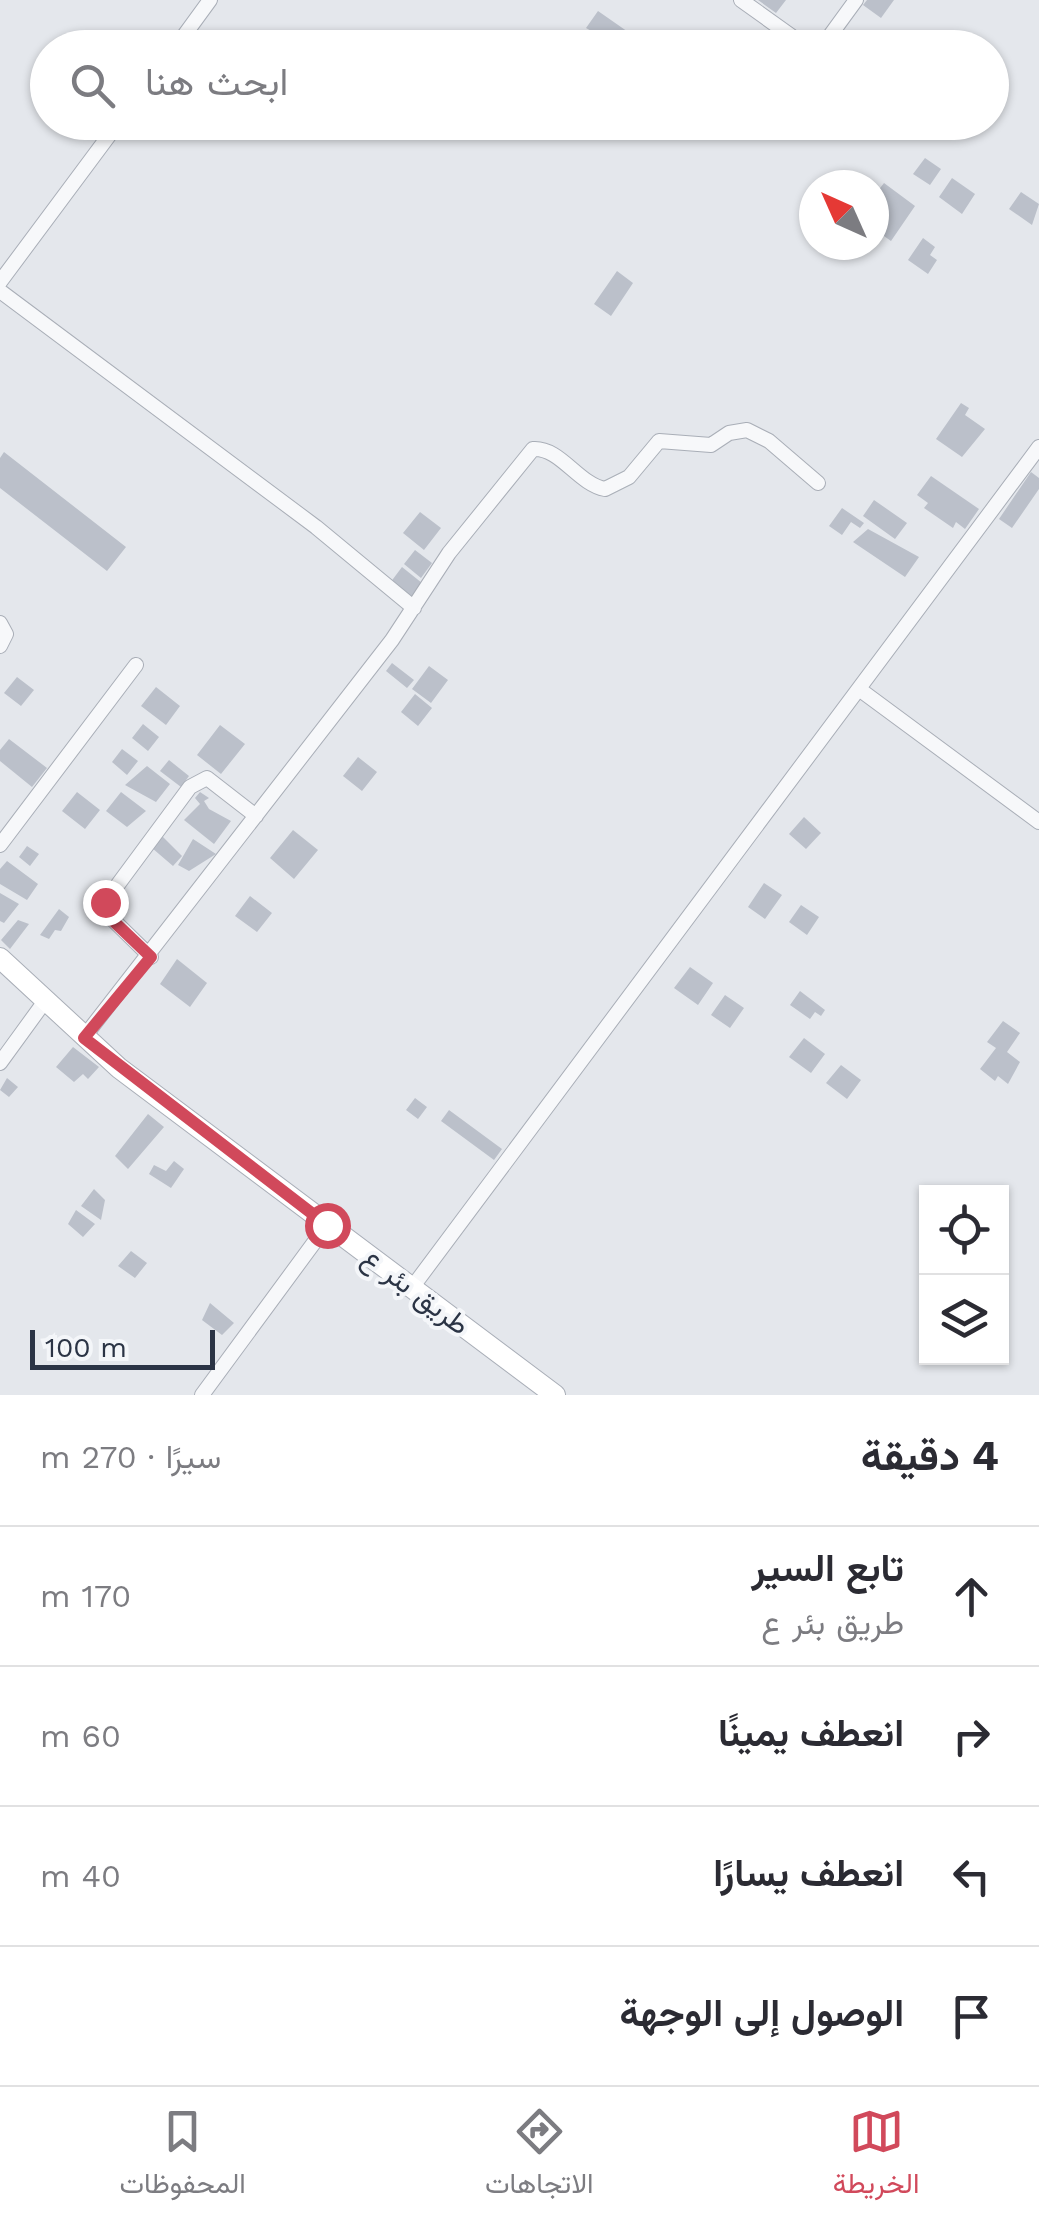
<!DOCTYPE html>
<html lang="ar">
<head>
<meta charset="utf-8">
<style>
	body { margin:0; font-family:"Work Sans",Vazirmatn,sans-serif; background:#f2f2f3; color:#2b2b33; direction:rtl }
	.controls { position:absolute; right:30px; bottom:30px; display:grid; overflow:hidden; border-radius:0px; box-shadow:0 2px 8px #0004 }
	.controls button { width:90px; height:90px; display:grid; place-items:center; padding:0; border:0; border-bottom:2px solid #e1e1e2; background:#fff; color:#2b2b33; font:50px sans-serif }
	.compass { position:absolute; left:799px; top:170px; width:90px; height:90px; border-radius:50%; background:#fff; box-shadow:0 2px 8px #0004; rotate:315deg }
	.scale { position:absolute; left:30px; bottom:25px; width:185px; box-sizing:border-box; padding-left:10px; border:5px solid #2b3445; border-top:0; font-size:28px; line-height:35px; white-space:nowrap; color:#2b3445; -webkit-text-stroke:8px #f4f6f9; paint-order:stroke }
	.stop { position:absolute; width:30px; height:30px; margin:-22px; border:8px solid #d1495b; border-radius:50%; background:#fff }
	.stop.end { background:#d1495b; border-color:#fff; box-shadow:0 2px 10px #0008 }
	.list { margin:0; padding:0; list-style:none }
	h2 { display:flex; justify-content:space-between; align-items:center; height:130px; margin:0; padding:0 40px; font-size:42px }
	h2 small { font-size:32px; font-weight:400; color:#7c7c81 }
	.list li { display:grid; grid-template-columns:65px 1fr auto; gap:30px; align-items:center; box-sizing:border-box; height:140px; padding:0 40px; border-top:2px solid #e1e1e2 }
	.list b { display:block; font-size:38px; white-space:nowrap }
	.list p { margin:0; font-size:32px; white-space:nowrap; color:#7c7c81 }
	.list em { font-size:32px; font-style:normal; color:#7c7c81 }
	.icon { flex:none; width:55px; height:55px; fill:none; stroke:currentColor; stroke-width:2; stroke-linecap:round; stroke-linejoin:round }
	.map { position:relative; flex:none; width:1039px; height:1395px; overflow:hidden; direction:ltr }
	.search { position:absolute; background:#fff; box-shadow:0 2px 8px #0004; left:30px; right:30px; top:30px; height:110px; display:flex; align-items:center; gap:25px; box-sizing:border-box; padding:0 35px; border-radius:55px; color:#7c7c81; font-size:38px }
	.sheet { height:690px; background:#fff }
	nav { display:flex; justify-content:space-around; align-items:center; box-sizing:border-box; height:140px; border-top:2px solid #e1e1e2; background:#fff; font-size:28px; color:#7c7c81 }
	nav a { display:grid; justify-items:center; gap:5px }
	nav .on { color:#d1495b }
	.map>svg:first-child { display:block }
	.building { fill:#bbc0ca }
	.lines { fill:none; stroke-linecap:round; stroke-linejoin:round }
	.street-casing { stroke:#a9aeb7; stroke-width:16 }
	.secondary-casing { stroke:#a9aeb7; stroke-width:22 }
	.street { stroke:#f7f8fa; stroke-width:14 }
	.secondary { stroke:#fff; stroke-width:20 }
	.route { stroke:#d1495b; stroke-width:12 }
	.labels { text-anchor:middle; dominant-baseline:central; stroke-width:8; stroke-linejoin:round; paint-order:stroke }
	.street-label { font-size:28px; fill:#2b3445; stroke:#f4f6f9 }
</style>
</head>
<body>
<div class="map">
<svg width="1039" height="1395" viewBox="0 0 1039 1395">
	<rect width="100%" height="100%" fill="#e4e7ec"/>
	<!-- building -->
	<path class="building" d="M758,0H786L776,13Z
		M867,0H894L881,18L863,5Z
		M598,11L631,34L621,48L586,28Z
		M925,158L941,169L930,185L913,174Z
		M952,178L975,194L962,214L939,197Z
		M884,183L915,206L891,241L874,229V210L883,197L877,192Z
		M1021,192L1039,204L1032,225L1009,209Z
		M923,238L935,247L930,255L937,260L928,274L908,260Z
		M617,271L633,283L611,316L594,304Z
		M961,403L969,408L965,415L985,429L962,457L936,439Z
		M4,452L126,547L107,571L0,488V458Z
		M1031,472L1039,478V489L1012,528L999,519Z
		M931,476L979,509L965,529L956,522L953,528L924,508L928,503L917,495Z
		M874,500L907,523L895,539L863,516Z
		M842,508L864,523L860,528L851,522L842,535L829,526Z
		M420,512L441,528L424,550L403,533Z
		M868,529L919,557L905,577L853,542Z
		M415,550L432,563L421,578L404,564Z
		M402,567L422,583L410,599L390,583Z
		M392,663L414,680L407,688L386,671Z
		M429,666L448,680L431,703L412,689Z
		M17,677L34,690L21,706L4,693Z
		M156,687L180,706L166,725L141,706Z
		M415,694L432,708L418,726L401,712Z
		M143,724L159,737L148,751L132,738Z
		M220,725L245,744L221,774L197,755Z
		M9,739L47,768L32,787L0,761V750Z
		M122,749L138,761L127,775L112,762Z
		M358,757L377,772L362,791L343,776Z
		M169,760L189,776L181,787L160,771Z
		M147,766L170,784L156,802L125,785Z
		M77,792L100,810L85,829L62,811Z
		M121,792L146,811L127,827L106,811Z
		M200,792L209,798L204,801L209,809L231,821L214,844L184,820L200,804L195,798Z
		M804,817L821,833L806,849L789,834Z
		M293,830L318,850L294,879L270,858Z
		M162,836L182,856L173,866L152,848Z
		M193,839L216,854L189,871L178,865Z
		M27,846L39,854L30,866L19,857Z
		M7,861L38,884L27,900L0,884V869Z
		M764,883L782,895L765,919L748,907Z
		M0,893L19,904L4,923L0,921Z
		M250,896L272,913L257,932L235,916Z
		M801,905L819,917L807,935L789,922Z
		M59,909L69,917L61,931L55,930L49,939L40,935Z
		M18,920L29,924L10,949L1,940Z
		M177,959L207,983L190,1007L160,984Z
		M690,967L713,983L698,1005L674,988Z
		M800,991L825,1010L821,1016L815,1012L810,1019L790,1005Z
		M725,995L744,1008L730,1028L711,1015Z
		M1003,1021L1020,1033L1007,1052L1020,1062L1008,1084L998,1076L995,1081L980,1069L996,1048L987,1042Z
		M804,1038L825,1054L811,1073L789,1057Z
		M73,1047L99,1067L88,1079L83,1074L74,1082L56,1067Z
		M841,1065L861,1080L847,1099L826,1083Z
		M7,1078L18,1087L9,1097L0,1090Z
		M415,1098L427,1107L418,1119L406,1110Z
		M449,1110L502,1149L494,1160L441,1121Z
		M148,1114L164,1127L128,1169L115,1156Z
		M174,1161L184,1169L171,1188L149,1174L154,1165L166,1171Z
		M94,1189L105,1200L101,1220L81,1206Z
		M76,1210L95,1224L83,1237L68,1224Z
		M131,1251L147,1263L135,1278L118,1266Z
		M210,1303L234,1323L222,1335L202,1320Z"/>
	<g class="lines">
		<defs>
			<path id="street" d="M741,0L808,48
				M175,48L210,0
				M821,48L856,0
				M0,282L119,122
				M0,291L316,527L414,608
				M0,623L6,634L0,646
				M859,689L1039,822
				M0,845L136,665
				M151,957L107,914L105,902L190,787L207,778L256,816
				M84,1037L392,640L449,553L533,449C560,447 578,484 605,489L629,477L659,441L711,445L729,433L747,430L769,441L818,483
				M0,1063L45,1001
				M411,1289L1039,447
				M202,1395L327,1225"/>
			<path id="secondary" d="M0,958L119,1068L555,1395"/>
		</defs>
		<!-- street casing -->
		<use href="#street" class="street-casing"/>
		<!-- secondary casing -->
		<use href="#secondary" class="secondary-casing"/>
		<!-- street -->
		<use href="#street" class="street"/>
		<!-- secondary -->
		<use href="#secondary" class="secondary"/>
	</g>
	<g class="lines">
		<!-- route -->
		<path class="route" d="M105,902L106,914L151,957L84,1038L327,1225"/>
	</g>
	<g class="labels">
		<!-- street labels -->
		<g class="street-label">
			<text transform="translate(416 1291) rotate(37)">طريق بئر ع</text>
		</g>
	</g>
</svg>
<div class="controls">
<button><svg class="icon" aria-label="locate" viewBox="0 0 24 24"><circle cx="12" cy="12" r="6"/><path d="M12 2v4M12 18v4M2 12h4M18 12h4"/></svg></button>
<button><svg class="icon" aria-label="layers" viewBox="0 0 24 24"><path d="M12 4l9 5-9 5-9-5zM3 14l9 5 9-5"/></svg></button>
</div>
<svg class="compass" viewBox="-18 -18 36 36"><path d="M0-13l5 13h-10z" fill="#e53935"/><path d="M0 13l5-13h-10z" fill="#7c7c81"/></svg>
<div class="scale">100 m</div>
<div class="stop" style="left:327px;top:1225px"></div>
<div class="stop end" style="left:105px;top:902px"></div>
<div class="search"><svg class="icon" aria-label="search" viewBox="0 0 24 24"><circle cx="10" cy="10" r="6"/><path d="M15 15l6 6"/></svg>ابحث هنا</div>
</div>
<section class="sheet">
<h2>4 دقيقة<small>سيرًا · 270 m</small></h2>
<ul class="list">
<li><svg class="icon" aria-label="ahead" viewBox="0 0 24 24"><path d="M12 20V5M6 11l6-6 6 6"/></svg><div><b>تابع السير</b><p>طريق بئر ع</p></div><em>170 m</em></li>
<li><svg class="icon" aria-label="right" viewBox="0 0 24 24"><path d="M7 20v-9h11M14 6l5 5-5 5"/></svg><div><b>انعطف يمينًا</b></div><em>60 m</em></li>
<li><svg class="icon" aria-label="left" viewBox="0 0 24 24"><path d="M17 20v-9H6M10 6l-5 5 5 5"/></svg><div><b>انعطف يسارًا</b></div><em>40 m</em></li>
<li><svg class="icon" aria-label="arrive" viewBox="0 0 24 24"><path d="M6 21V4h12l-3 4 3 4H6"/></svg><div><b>الوصول إلى الوجهة</b></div></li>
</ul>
</section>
<nav>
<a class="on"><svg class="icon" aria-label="map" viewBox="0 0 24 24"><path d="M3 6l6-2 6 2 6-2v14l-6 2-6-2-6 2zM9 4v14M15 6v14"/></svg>الخريطة</a>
<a><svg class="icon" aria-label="directions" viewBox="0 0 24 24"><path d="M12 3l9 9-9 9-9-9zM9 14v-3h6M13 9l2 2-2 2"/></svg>الاتجاهات</a>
<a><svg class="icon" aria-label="saved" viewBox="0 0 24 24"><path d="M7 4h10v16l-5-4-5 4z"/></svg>المحفوظات</a>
</nav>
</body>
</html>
